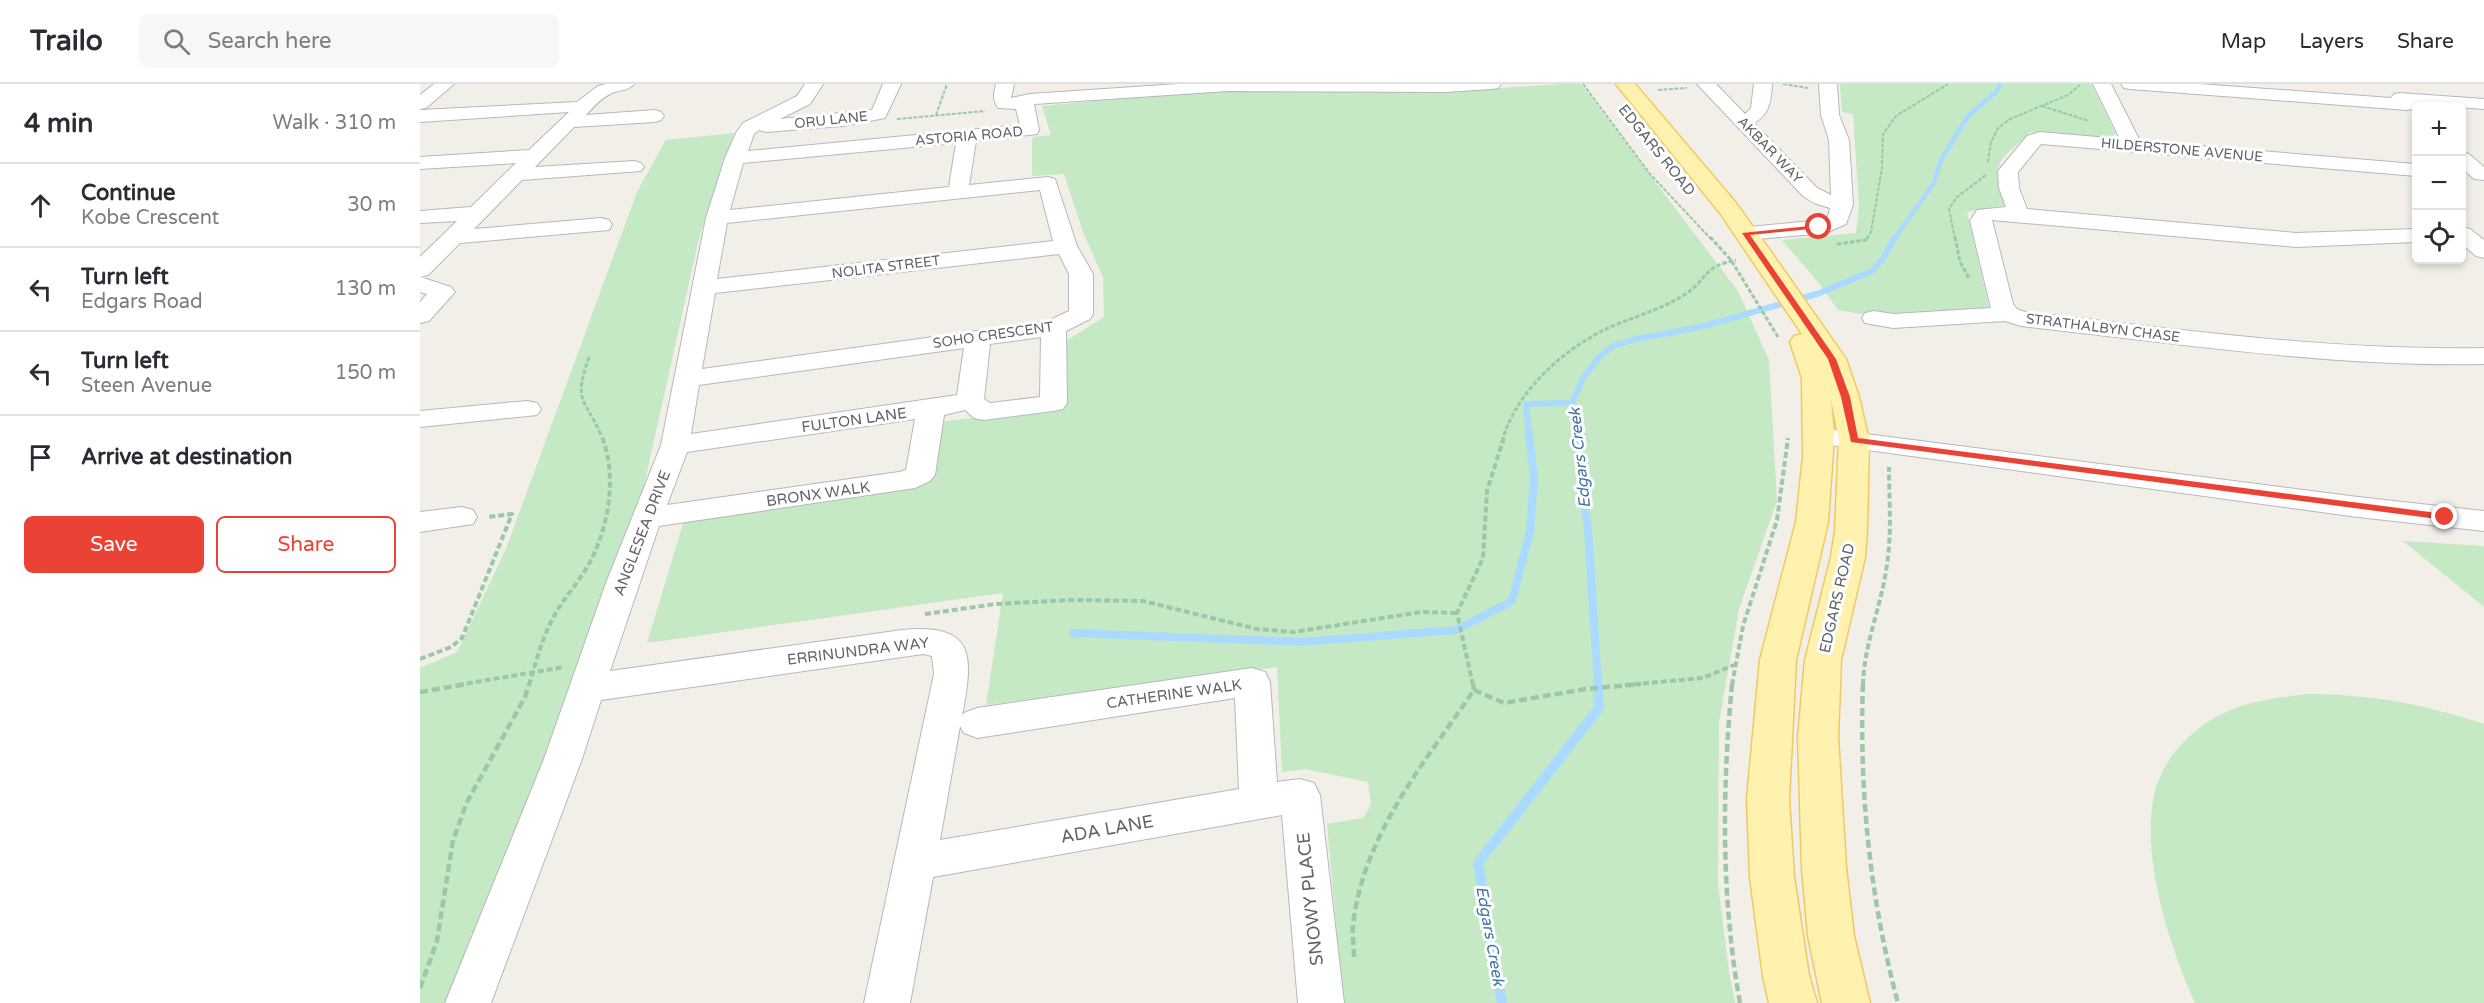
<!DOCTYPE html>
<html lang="en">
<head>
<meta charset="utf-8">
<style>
	body { margin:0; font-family:"Varela Round",sans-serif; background:#f7f7f7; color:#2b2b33 }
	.controls { position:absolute; right:18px; top:18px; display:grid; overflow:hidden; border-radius:9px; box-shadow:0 3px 9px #0003 }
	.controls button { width:54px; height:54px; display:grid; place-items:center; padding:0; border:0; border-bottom:2px solid #e1e1e2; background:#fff; color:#2b2b33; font:30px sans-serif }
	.stop { position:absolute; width:18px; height:18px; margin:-14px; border:4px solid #ea4335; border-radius:50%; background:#fff }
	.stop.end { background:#ea4335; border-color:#fff; box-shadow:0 2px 6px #0008 }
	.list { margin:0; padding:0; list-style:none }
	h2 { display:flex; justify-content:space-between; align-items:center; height:78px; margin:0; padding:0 24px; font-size:26px }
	h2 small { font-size:20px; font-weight:400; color:#7c7c81 }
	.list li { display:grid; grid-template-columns:39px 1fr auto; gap:18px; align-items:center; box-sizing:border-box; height:84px; padding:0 24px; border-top:2px solid #e1e1e2 }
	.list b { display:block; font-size:22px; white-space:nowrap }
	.list p { margin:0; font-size:20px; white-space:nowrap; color:#7c7c81 }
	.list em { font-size:20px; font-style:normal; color:#7c7c81 }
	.actions { display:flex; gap:12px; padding:18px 24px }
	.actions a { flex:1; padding:14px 0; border:2px solid #ea4335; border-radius:9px; text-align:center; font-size:21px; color:#ea4335 }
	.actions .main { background:#ea4335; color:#fff }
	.icon { flex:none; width:33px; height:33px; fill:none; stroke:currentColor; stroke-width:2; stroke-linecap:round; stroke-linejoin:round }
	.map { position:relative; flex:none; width:2064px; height:919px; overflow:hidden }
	header { display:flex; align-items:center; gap:36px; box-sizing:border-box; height:84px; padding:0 30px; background:#fff; border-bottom:2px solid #e1e1e2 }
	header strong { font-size:28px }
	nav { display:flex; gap:33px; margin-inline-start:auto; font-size:21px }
	.search { width:420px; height:54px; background:#f7f7f7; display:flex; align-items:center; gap:15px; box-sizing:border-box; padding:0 21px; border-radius:9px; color:#7c7c81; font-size:22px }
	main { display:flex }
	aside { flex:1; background:#fff }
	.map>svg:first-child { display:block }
	.green { fill:#c5e8c5 }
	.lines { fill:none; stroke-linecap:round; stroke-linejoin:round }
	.stream-far3 { stroke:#aadaff; stroke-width:4.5 }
	.stream-far2 { stroke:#aadaff; stroke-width:6 }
	.stream-far1 { stroke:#aadaff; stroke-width:8 }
	.stream { stroke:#aadaff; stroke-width:10 }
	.minor-casing { stroke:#b5b8bc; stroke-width:2 }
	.major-casing { stroke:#f2c960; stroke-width:3 }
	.path-far3 { stroke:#9cc7a9; stroke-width:2; stroke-dasharray:4 1.5; stroke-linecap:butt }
	.path-far2 { stroke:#9cc7a9; stroke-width:3; stroke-dasharray:4.5 2; stroke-linecap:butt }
	.path-far1 { stroke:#9cc7a9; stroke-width:4; stroke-dasharray:6 3; stroke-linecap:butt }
	.path { stroke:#9cc7a9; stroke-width:4.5; stroke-dasharray:8 4; stroke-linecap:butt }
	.minor { fill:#fff; fill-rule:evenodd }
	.major { fill:#fff2af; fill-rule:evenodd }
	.route { fill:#ea4335 }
	.labels { text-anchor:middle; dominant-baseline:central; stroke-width:6; stroke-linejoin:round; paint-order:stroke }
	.far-street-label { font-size:14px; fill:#5f6368; stroke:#fff }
	.street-label { font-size:15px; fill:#5f6368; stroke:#fff }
	.water-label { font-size:16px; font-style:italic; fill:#4174aa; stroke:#fff }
	.near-street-label { font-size:18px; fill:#5f6368; stroke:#fff }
</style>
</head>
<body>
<header>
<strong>Trailo</strong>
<div class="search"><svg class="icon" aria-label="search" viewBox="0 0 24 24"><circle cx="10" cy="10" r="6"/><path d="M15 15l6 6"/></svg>Search here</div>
<nav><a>Map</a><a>Layers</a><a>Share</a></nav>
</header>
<main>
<aside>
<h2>4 min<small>Walk · 310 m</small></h2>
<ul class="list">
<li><svg class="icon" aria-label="ahead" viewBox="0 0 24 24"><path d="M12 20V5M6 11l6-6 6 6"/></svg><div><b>Continue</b><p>Kobe Crescent</p></div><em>30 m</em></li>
<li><svg class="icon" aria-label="left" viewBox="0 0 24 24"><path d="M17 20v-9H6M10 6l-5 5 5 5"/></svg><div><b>Turn left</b><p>Edgars Road</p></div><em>130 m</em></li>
<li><svg class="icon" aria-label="left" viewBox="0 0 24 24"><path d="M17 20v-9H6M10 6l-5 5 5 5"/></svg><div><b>Turn left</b><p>Steen Avenue</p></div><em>150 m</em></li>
<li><svg class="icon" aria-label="arrive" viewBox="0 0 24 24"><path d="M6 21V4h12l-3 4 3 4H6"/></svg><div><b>Arrive at destination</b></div></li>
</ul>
<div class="actions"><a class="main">Save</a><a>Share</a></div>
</aside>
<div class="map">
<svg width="2064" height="919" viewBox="0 0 2064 919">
	<rect width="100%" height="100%" fill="#f1efe8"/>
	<!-- green -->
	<path class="green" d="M1141,0H1161L1318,207L1349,276L1357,417L1319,525L1299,638L1298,800L1309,888L1315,919H923L907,740L943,734L951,721L948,698L885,685L862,688L857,583L566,621L583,509L227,559L265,433L486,402L518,338L635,324L643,256L649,255L684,233L683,193L663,148L644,90L612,92V55L613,53L631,51L622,22L783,7L1023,8Z
		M1420,0H1671L1696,50L1687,54L1610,48C1578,80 1571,74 1585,121L1547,128L1569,223L1559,227L1440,230L1418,226L1398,198L1362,156L1436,149L1439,122L1433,30L1422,28Z
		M314,49L280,150L215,442L32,919H0V584L37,568L86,465L217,108L246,56Z
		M1983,457L2064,462V523Z
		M1886,610C1948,610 2005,620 2064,640V919H1775C1749,860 1721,775 1734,711C1742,674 1773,643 1806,628C1832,616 1859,614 1886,610Z"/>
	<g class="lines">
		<!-- stream-far3 -->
		<path class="stream-far3" d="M1474,155L1514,99L1521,76L1548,32L1576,8L1581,0"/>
		<!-- stream-far2 -->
		<path class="stream-far2" d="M1109,351L1106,320L1152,319
			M1156,351L1152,319L1163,294L1179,273L1193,262L1216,255L1280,243L1397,210L1452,187L1462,176L1475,153"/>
		<!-- stream-far1 -->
		<path class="stream-far1" d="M1156,350L1168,445L1178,601
			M653,549L882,558L1036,546L1092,517L1110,447L1114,394L1109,350"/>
		<!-- stream -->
		<path class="stream" d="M1082,919L1058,779L1179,624L1178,600"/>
		<defs>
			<path id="minor" d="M14,0H34L6,24L0,25V11Z
				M186,0H214C208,7 199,6 192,9C181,14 173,23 166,31L235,26L241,28L244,32L241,36L235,38L154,43L115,83L214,77L221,79L224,83L221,87L102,96L54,145L181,134L189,136L192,141L189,146L40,159L8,191L0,193V173L37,137L0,139V127L51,123L96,79L0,85V73L109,66L149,28L0,38V26L157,18L178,2Z
				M385,0H403L390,20L360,35L452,26L463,0H481L465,34L423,42L346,48L339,46L334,50L328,67L600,41L596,25L578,24C572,15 574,9 576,0H594L591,14L610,10L758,0H1081L1078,4L1072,5L1025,8L808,7L614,20L619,46L617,50L556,57L549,101L628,93L635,95L657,162L673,190V230L670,235L646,247L647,319L643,325L633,327L564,336L554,334L545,326L524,331L515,391L510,397L495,404L239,442L190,587L482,546C557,539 553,573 542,632L544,629L557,624L832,584L845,588L850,598L857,698L880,695L894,699L900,711L924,919H878L862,731L513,793L490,919H444L514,590L512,572L503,570L181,616L162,675L71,919H25L124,675L186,499L241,361L286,134L305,74L316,49L323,39L377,12ZM536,59L529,103L310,126L323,79ZM620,106L633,157L297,195L307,139ZM639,170L649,190V227L628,237L282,285L295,209ZM621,253L620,313L570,319L564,315L570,260ZM544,264L537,311L271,350L279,301ZM495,335L486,386L479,388L247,421L267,368ZM815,614L819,705L520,756L540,642L544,649L557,654Z
				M1277,0H1296L1325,30L1331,24L1334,0H1352C1351,17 1350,30 1334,39L1397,104L1411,111L1409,56L1401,31L1399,0H1417L1419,31L1429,56L1433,121L1426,140L1406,149L1326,156L1318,154L1315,149L1318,144L1401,136L1408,132L1410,124L1394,119L1383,112Z
				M1673,0H1691L1720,57L1996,80V92L1621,60L1598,88L1599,104L1607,125L1876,149L1996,145V158L1876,163L1572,136L1593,220L1597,225L1605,228C1758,245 1910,267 2064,264V280C1909,283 1755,259 1601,242L1585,237L1473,244L1445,239L1442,234L1445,229L1454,227L1473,230L1571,224L1550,137L1557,126L1586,123L1579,104L1578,87L1607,52L1620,48L1700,55Z
				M1701,0H1779L1971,14L1974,10L1980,9L2064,15V25L1996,20L1993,25L1987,26L1710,5L1704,4Z
				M2042,68L2049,70L2064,83V96L2054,95L2042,84Z
				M2042,143L2050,145L2064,156V174L2056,172L2042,160Z
				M0,193L31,203L35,208L9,237L0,239V218L7,210L0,208Z
				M107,317L117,319L121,325L117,331L0,343V327Z
				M1399,344L1938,413L2064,427V447L1938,433L1389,358L1385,352L1389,346Z
				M42,423L53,426L57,433L53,440L0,448V428Z"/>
			<path id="major" d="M1196,0H1215L1316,119L1351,168L1426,275L1439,313L1449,356L1447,447L1445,473L1421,576L1418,653L1426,784L1434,852L1450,919H1402L1388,852L1382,784L1378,653L1385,576L1411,473L1415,447L1419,356L1411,315L1414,352L1408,438L1376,576L1369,715L1374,793L1389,892L1397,919H1349L1343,892L1330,793L1327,715L1340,576L1376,438L1383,373L1382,294L1370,258L1374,252L1382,250L1300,129Z"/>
		</defs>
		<!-- minor casing -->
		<use href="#minor" class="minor-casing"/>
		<!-- major casing -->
		<use href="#major" class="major-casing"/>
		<!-- path-far3 -->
		<path class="path-far3" d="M1163,0L1230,90L1291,155
			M1363,0L1388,4
			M1238,6L1267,4
			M1622,22L1669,37
			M516,31L527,0
			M477,35L565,27
			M1568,78L1571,58L1578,44L1590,35L1648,11L1660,1
			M1447,155L1451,148L1462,84L1463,50L1476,32L1528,0
			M1535,155L1529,125L1537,113L1566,91"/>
		<!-- path-far2 -->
		<path class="path-far2" d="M1290,153L1311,176L1358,253
			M1535,153L1540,178L1549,194
			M1417,160L1446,156L1448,153
			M169,273C153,319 164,312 181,351
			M1084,351C1099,306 1142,267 1184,246C1209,234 1241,226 1264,211C1288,196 1281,183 1316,176"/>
		<!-- path-far1 -->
		<path class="path-far1" d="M505,530L576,520L651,516L723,517L837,545L874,548L1001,528L1037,529
			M0,575L31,563L42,554L92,430L68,433
			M38,601L144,583
			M109,601C116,578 122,554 134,532C145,512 162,495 172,474C190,437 197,389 181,350
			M1053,601L1037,529L1063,474L1067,407L1085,350
			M1205,601L1283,594L1314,581
			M1312,601L1323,542L1357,436L1368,354
			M1443,601C1444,559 1462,521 1467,480C1472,448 1469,415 1469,383"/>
		<!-- path -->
		<path class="path" d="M1312,600C1302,707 1301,813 1320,919
			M1443,600C1439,708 1450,815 1478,919
			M1054,606L1084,619L1166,605L1221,600
			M0,608L47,600
			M934,873C934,862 932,851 933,841C943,751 1005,678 1054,606L1053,600
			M0,904L17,857L33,756L47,718L105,613L109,600"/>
		<!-- minor -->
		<use href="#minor" class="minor"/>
		<!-- major -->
		<use href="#major" class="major"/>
	</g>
	<!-- route -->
	<path class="route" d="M1399,141L1401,144L1330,151L1416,275L1430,313L1438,354L2025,430L2030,433L2025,436L1431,358L1421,313L1408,275L1322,149Z"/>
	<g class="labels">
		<!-- far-street labels -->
		<g class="far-street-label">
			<text transform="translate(411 36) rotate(-6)">ORU LANE</text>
			<text transform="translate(549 52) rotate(-5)">ASTORIA ROAD</text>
			<text transform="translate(1350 66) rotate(46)">AKBAR WAY</text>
			<text transform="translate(1762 66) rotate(5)">HILDERSTONE AVENUE</text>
			<text transform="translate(466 183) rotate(-7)">NOLITA STREET</text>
			<text transform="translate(1683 244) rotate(7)">STRATHALBYN CHASE</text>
			<text transform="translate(573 251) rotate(-8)">SOHO CRESCENT</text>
		</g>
		<!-- street labels -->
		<g class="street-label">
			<text transform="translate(1237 66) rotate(51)">EDGARS ROAD</text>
			<text transform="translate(434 336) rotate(-8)">FULTON LANE</text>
			<text transform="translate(398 410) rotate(-8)">BRONX WALK</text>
			<text transform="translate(222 449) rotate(-69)">ANGLESEA DRIVE</text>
			<text transform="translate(1417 514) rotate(-77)">EDGARS ROAD</text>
			<text transform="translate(438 567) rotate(-7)">ERRINUNDRA WAY</text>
			<text transform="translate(754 610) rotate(-8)">CATHERINE WALK</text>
		</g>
		<!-- water labels -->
		<g class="water-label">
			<text transform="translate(1160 374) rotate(-96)">Edgars Creek</text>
			<text transform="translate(1070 852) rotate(80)">Edgars Creek</text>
		</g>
		<!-- near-street labels -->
		<g class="near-street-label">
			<text transform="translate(687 745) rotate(-10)">ADA LANE</text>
			<text transform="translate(890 815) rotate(-96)">SNOWY PLACE</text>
		</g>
	</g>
</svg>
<div class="controls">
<button>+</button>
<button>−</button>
<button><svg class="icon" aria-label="locate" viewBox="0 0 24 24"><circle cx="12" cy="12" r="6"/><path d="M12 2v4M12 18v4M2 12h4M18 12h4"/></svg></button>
</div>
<div class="stop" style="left:1399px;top:143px"></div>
<div class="stop end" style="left:2025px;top:433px"></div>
</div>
</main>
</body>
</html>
